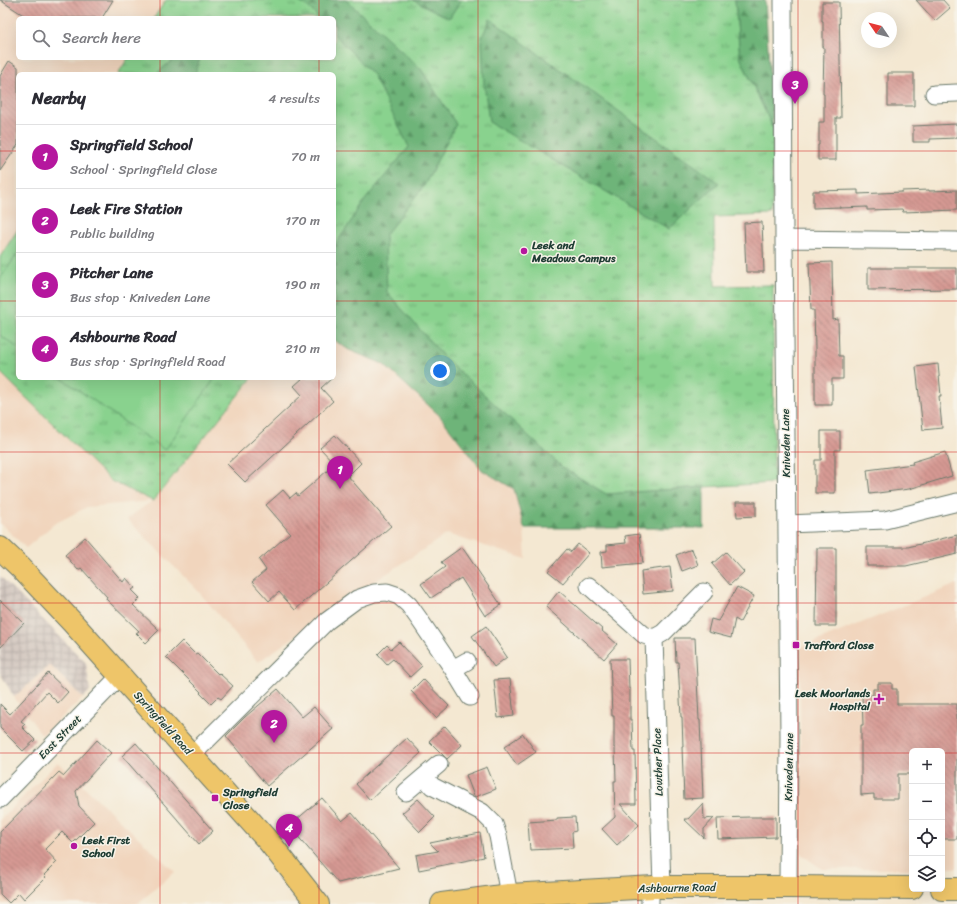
<!DOCTYPE html>
<html lang="en">
<head>
<meta charset="utf-8">
<style>
	body { margin:0; font-family:Sriracha,sans-serif; background:#f2f2f3; color:#2b2b33 }
	.controls { position:absolute; right:12px; bottom:12px; display:grid; overflow:hidden; border-radius:6px; box-shadow:0 4px 16px #0002 }
	.controls button { width:36px; height:36px; display:grid; place-items:center; padding:0; border:0; border-bottom:1px solid #e1e1e2; background:#fff; color:#2b2b33; font:20px sans-serif }
	.compass { position:absolute; left:861px; top:12px; width:36px; height:36px; border-radius:50%; background:#fff; box-shadow:0 4px 16px #0002; rotate:305deg }
	.you { position:absolute; left:440px; top:371px; width:14px; height:14px; margin:-10px; border:3px solid #fff; border-radius:50%; background:#1a73e8; box-shadow:0 0 0 6px #1a73e833 }
	.badge { display:grid; place-items:center; width:26px; height:26px; border-radius:50%; background:#b5179e; color:#fff; font-size:13px; font-weight:700 }
	.pin { position:absolute; translate:-50% -33px; filter:drop-shadow(0 1px 2px #0008) }
	.pin::after { content:''; position:absolute; top:21px; width:14px; height:12px; background:inherit; clip-path:polygon(0 0,100% 0,50% 100%) }
	.list { margin:0; padding:0; list-style:none }
	h2 { display:flex; justify-content:space-between; align-items:center; height:52px; margin:0; padding:0 16px; font-size:17px }
	h2 small { font-size:13px; font-weight:400; color:#7c7c81 }
	.list li { display:grid; grid-template-columns:26px 1fr auto; gap:12px; align-items:center; box-sizing:border-box; height:64px; padding:0 16px; border-top:1px solid #e1e1e2 }
	.list b { display:block; font-size:15px; white-space:nowrap }
	.list p { margin:0; font-size:13px; white-space:nowrap; color:#7c7c81 }
	.list em { font-size:13px; font-style:normal; color:#7c7c81 }
	.icon { flex:none; width:22px; height:22px; fill:none; stroke:currentColor; stroke-width:2; stroke-linecap:round; stroke-linejoin:round }
	.map { position:relative; flex:none; width:957px; height:904px; overflow:hidden }
	.search { position:absolute; background:#fff; box-shadow:0 4px 16px #0002; left:16px; top:16px; width:320px; height:44px; display:flex; align-items:center; gap:10px; box-sizing:border-box; padding:0 14px; border-radius:6px; color:#7c7c81; font-size:15px }
	.panel { position:absolute; background:#fff; box-shadow:0 4px 16px #0002; left:16px; top:72px; width:320px; height:308px; border-radius:6px }
	.map>svg:first-child { display:block }
	.built { fill:#f1d5bd; fill-rule:evenodd }
	.industrial { fill:url(#industrial-grid) }
	.grass { fill:url(#grass-tufts); stroke:#548861 }
	.forest { fill:url(#forest-firs); stroke:#467856 }
	.pitch { fill:#89d28e; stroke:#548861 }
	.building { fill:url(#building-back-hatch) }
	.lines { fill:none; stroke-linecap:round; stroke-linejoin:round }
	.minor-casing { stroke:#6a796b; stroke-width:19 }
	.highway-casing { stroke:#6a796b; stroke-width:24 }
	.minor { stroke:#fff; stroke-width:17 }
	.highway { stroke:#eec569; stroke-width:22 }
	.grid { fill:none; stroke:#d62828; stroke-width:1; stroke-opacity:0.55 }
	.poi-dot { fill:#b5179e; stroke:#f7f3e8; stroke-width:1.5 }
	.labels { text-anchor:middle; dominant-baseline:central; stroke-width:3; stroke-linejoin:round; paint-order:stroke }
	.poi-label { font-size:11px; font-weight:bold; fill:#1f3d34; stroke:#f7f3e8; text-anchor:start }
	.street-label { font-size:11px; fill:#1f3d34; stroke:#f7f3e8 }
</style>
</head>
<body>
<div class="map">
<svg width="957" height="904" viewBox="0 0 957 904">
	<defs>
		<pattern id="industrial-grid" width="8" height="8" patternUnits="userSpaceOnUse"><rect width="8" height="8" fill="#cec1ba"/><path d="M0 4h8M4 0v8" fill="none" stroke="#a79e98"/></pattern>
		<pattern id="grass-tufts" width="24" height="20" patternUnits="userSpaceOnUse"><rect width="24" height="20" fill="#89d28e"/><path d="M3 7l-1-3M5 7V3M7 7l1-3M15 17l-1-3M17 17v-4M19 17l1-3" fill="none" stroke="#6fac75"/></pattern>
		<pattern id="forest-firs" width="22" height="20" patternUnits="userSpaceOnUse"><rect width="22" height="20" fill="#6eb479"/><path d="M5 1l3.5 6h-7zM16 11l3.5 6h-7z" fill="#5a9464"/></pattern>
		<pattern id="building-back-hatch" width="6" height="6" patternUnits="userSpaceOnUse"><rect width="6" height="6" fill="#d69993"/><path d="M-1 5l2 2M0 0l6 6M5-1l2 2" fill="none" stroke="#ad7e79"/></pattern>
	</defs>
	<rect width="100%" height="100%" fill="#f7f3e8"/>
	<filter id="ink" filterUnits="userSpaceOnUse"><feTurbulence type="fractalNoise" baseFrequency=".025" numOctaves="2"/><feDisplacementMap in="SourceGraphic" scale="8" xChannelSelector="R" yChannelSelector="G"/><feConvolveMatrix kernelMatrix="1 2 1 2 8 2 1 2 1" color-interpolation-filters="sRGB"/></filter>
	<filter id="wash" filterUnits="userSpaceOnUse"><feTurbulence type="fractalNoise" baseFrequency=".012" numOctaves="4" result="noise"/><feDisplacementMap in="SourceGraphic" scale="16" xChannelSelector="R" yChannelSelector="G"/><feGaussianBlur stdDeviation="0.9" result="paint"/><feColorMatrix in="noise" values="0 0 0 0 0 0 0 0 0 0 0 0 0 0 0 0 0 1.4 0 .05"/><feComposite in="paint" operator="in"/></filter>
	<g filter="url(#wash)">
		<rect width="100%" height="100%" fill="#f4e8d2"/>
		<!-- built -->
		<path class="built" d="M0,0H735L740,57L773,128L772,215L714,217L715,286L773,285L774,483L704,487L571,497L524,528L526,559L447,534L374,582L258,662L199,592L127,519L152,501L87,507L54,524L26,548L0,523ZM18,18H334V58H18ZM18,74H334V378H18Z
			M957,584V868H942V751H912V869H822L801,854L800,648Z
			M50,665L83,698L42,735L14,697Z
			M58,762L175,872L137,904H0V820Z"/>
		<!-- industrial -->
		<path class="industrial" d="M0,576L86,663L90,691L83,698L50,665L14,697L0,673Z"/>
		<!-- grass -->
		<path class="grass" d="M166,0H735L740,57L773,128L772,215L714,217L715,286L773,285L774,483L704,487L571,497L334,323V74H118L128,58H334V18H154Z
			M18,229V378H252L153,501L111,481L0,372V257Z"/>
		<!-- forest -->
		<path class="forest" d="M296,0H346L421,69L456,124L424,186L385,235L387,292L443,356L562,467L606,494L704,487V528H524L514,489L482,470L439,415L383,364L349,350L334,340V247L365,200L409,147L373,75L334,34V18H319L308,7Z
			M413,0H457L460,2L449,18Z
			M735,0H765L773,128L740,57Z
			M490,19L719,183L669,229L489,122L484,83L482,37Z
			M175,58H200L196,71L194,74H156Z"/>
		<!-- pitch -->
		<path class="pitch" d="M18,253V348L0,335V279Z
			M61,378H215L165,450Z"/>
		<g id="blocks">
			<!-- building -->
			<path class="building" d="M0,0H113L102,18H28Z
				M916,0H943L950,8L935,21Z
				M822,2H839L841,118H836V160H818V145H819V122H824V94H823L824,47H823V21H822Z
				M9,61L18,67V145L0,171V76Z
				M888,73H914V106H888Z
				M957,124V138L930,139V142H913V126Z
				M858,190V194L902,192V191L929,190V191L957,190V210L903,212L902,209L867,210V207L840,208V207L813,208V191Z
				M762,222L764,272H746L744,223Z
				M832,262L833,320L838,319L839,356H843V379H832V405H815V349L814,310H811L809,263Z
				M868,268H957V289L868,290Z
				M938,364L941,396H939L942,428L923,430L916,367Z
				M303,378H332L321,388L333,401L245,482L227,464L302,395L294,386Z
				M821,431H840V450H835V493H815V460H821Z
				M335,435L361,463L348,476L391,526L295,610L279,592L269,601L252,582L266,570L259,560L290,533L266,505L283,490L290,498L296,493L298,496L335,464L320,448Z
				M945,452L952,476L909,489L870,494L867,470L913,464L912,462Z
				M736,502H756V516L737,517Z
				M639,534L643,563L602,567L601,552L607,551V545L626,543L625,536Z
				M957,535V554L906,566H867V547H908Z
				M85,537L98,552V553L123,582L126,578L135,588L132,590L140,598L133,605L159,630L146,643L136,633L139,631L106,599L107,597L81,568L78,570L65,555Z
				M578,544L589,553L563,583L548,571L567,549L571,552Z
				M462,547L501,605L485,616L461,578L431,598L421,584L445,567L441,562Z
				M817,548H836V626H816Z
				M692,549L698,565L682,571L676,555Z
				M726,552L744,572L730,585L712,564Z
				M670,567L673,591L643,594L641,571Z
				M737,587L754,596L740,622L735,619L731,638L708,632L711,619L718,621Z
				M559,591L603,630L602,631L617,644L604,659L546,607Z
				M0,600L24,623L0,648Z
				M486,626L507,657L494,667L472,636Z
				M675,638H695L699,720H700L703,798L684,799L682,747H683L682,717H681L678,662H676Z
				M182,641L195,654L197,653L218,674L219,673L233,686L221,699L218,697L211,704L200,693L201,692L166,657Z
				M399,642L422,666L410,677L393,659L387,664L378,654L387,645L391,649Z
				M610,659H628L629,689H630V720H632L633,751H635L636,804H620L639,825L617,845L602,829L615,817L614,781H616L615,748H614V716H612Z
				M48,673L68,692L58,703L47,692L21,721L25,724L22,727L35,740L23,751L0,728V704L10,714Z
				M423,679L449,706L436,718L411,691Z
				M510,679L514,716L498,718L494,680Z
				M878,683H892V689H897V704H957V839H942V751H912V774H898V799H874V794L861,795V725H863L862,695H873V689H878Z
				M278,689L302,717L314,707L333,729L267,786L226,736L245,717Z
				M445,726L462,745L447,759L429,741Z
				M523,734L536,752L517,765L504,747Z
				M407,738L421,753L370,800L356,784Z
				M97,740L111,753L76,791L79,806L94,822L73,843L62,832L45,849L57,862L44,875L46,877L24,899L19,893L9,903L0,894V832L59,772L64,776Z
				M136,743L213,831L199,844L122,756Z
				M487,767L496,789L475,797L474,796L466,775Z
				M322,798L342,821L352,813L399,868L338,883L289,826Z
				M418,799L435,817L420,832L402,813Z
				M703,803L704,819L714,818L704,829V838L684,819H688Z
				M575,817L576,831L572,832L573,848L530,850L528,822L557,820V818Z
				M750,817H776V837L718,839L717,818Z
				M480,833L484,857L419,870L416,855L438,851L430,843Z"/>
		</g>
	</g>
	<g filter="url(#ink)">
		<use href="#blocks" fill-opacity="0" stroke="#6a796b" stroke-width="1"/>
		<g class="lines">
			<defs>
				<path id="minor" d="M783,0L784,239L789,735L788,887
					M934,94L957,93
					M784,239L957,241
					M787,524L885,520L954,503L957,502
					M589,586L644,635L654,638L663,633L704,592
					M654,638L662,887
					M453,669L467,661
					M192,755L327,621L357,599L374,593L387,592L399,596L409,605L419,619L453,669L470,697
					M425,777L432,786L482,812L494,824L498,836L509,895
					M406,792L439,764
					M0,799L120,676
					M650,904V887"/>
				<path id="highway" d="M0,548L21,568L72,622L210,776L270,843L318,904
					M942,889H957
					M442,904L509,895L654,887H788L912,888"/>
			</defs>
			<!-- minor casing -->
			<use href="#minor" class="minor-casing"/>
			<!-- highway casing -->
			<use href="#highway" class="highway-casing"/>
			<!-- minor -->
			<use href="#minor" class="minor"/>
			<!-- highway -->
			<use href="#highway" class="highway"/>
		</g>
	</g>
	<!-- grid -->
	<path class="grid" d="M160,0V18M319,0V18M478,0V904M638,0V904M798,0V904M160,58V74M319,58V74M0,151H18M334,151H957M0,301H18M334,301H957M160,378V904M319,378V904M0,452H957M0,603H957M0,753H912M942,753H957"/>
	<!-- markers -->
	<g class="poi-dot">
		<circle cx="524" cy="251" r="4"/>
		<rect x="792" y="641" width="8" height="8" rx="2"/>
		<path d="M877 693h4v4h4v4h-4v4h-4v-4h-4v-4h4z"/>
		<rect x="211" y="794" width="8" height="8" rx="2"/>
		<circle cx="74" cy="846" r="4"/>
	</g>
	<g class="labels">
		<!-- poi labels -->
		<g class="poi-label">
			<text x="532" y="245">Leek and<tspan x="532" dy="13">Meadows Campus</tspan></text>
			<text x="804" y="645">Trafford Close</text>
			<text x="870" y="693" text-anchor="end">Leek Moorlands<tspan x="870" dy="13">Hospital</tspan></text>
			<text x="223" y="792">Springfield<tspan x="223" dy="13">Close</tspan></text>
			<text x="82" y="840">Leek First<tspan x="82" dy="13">School</tspan></text>
		</g>
		<!-- street labels -->
		<g class="street-label">
			<text transform="translate(786 443) rotate(-91)">Kniveden Lane</text>
			<text transform="translate(163 723) rotate(48)">Springfield Road</text>
			<text transform="translate(60 737) rotate(-46)">East Street</text>
			<text transform="translate(658 762) rotate(-92)">Lowther Place</text>
			<text transform="translate(789 767) rotate(-89)">Kniveden Lane</text>
			<text transform="translate(677 888) rotate(-1)">Ashbourne Road</text>
		</g>
	</g>
</svg>
<div class="controls">
<button>+</button>
<button>−</button>
<button><svg class="icon" aria-label="locate" viewBox="0 0 24 24"><circle cx="12" cy="12" r="6"/><path d="M12 2v4M12 18v4M2 12h4M18 12h4"/></svg></button>
<button><svg class="icon" aria-label="layers" viewBox="0 0 24 24"><path d="M12 4l9 5-9 5-9-5zM3 14l9 5 9-5"/></svg></button>
</div>
<svg class="compass" viewBox="-18 -18 36 36"><path d="M0-13l5 13h-10z" fill="#e53935"/><path d="M0 13l5-13h-10z" fill="#7c7c81"/></svg>
<div class="you"></div>
<div class="pin badge" style="left:340px;top:489px">1</div>
<div class="pin badge" style="left:274px;top:743px">2</div>
<div class="pin badge" style="left:795px;top:104px">3</div>
<div class="pin badge" style="left:289px;top:847px">4</div>
<div class="search"><svg class="icon" aria-label="search" viewBox="0 0 24 24"><circle cx="10" cy="10" r="6"/><path d="M15 15l6 6"/></svg>Search here</div>
<section class="panel">
<h2>Nearby<small>4 results</small></h2>
<ul class="list">
<li><span class="badge">1</span><div><b>Springfield School</b><p>School · Springfield Close</p></div><em>70 m</em></li>
<li><span class="badge">2</span><div><b>Leek Fire Station</b><p>Public building</p></div><em>170 m</em></li>
<li><span class="badge">3</span><div><b>Pitcher Lane</b><p>Bus stop · Kniveden Lane</p></div><em>190 m</em></li>
<li><span class="badge">4</span><div><b>Ashbourne Road</b><p>Bus stop · Springfield Road</p></div><em>210 m</em></li>
</ul>
</section>
</div>
</body>
</html>
